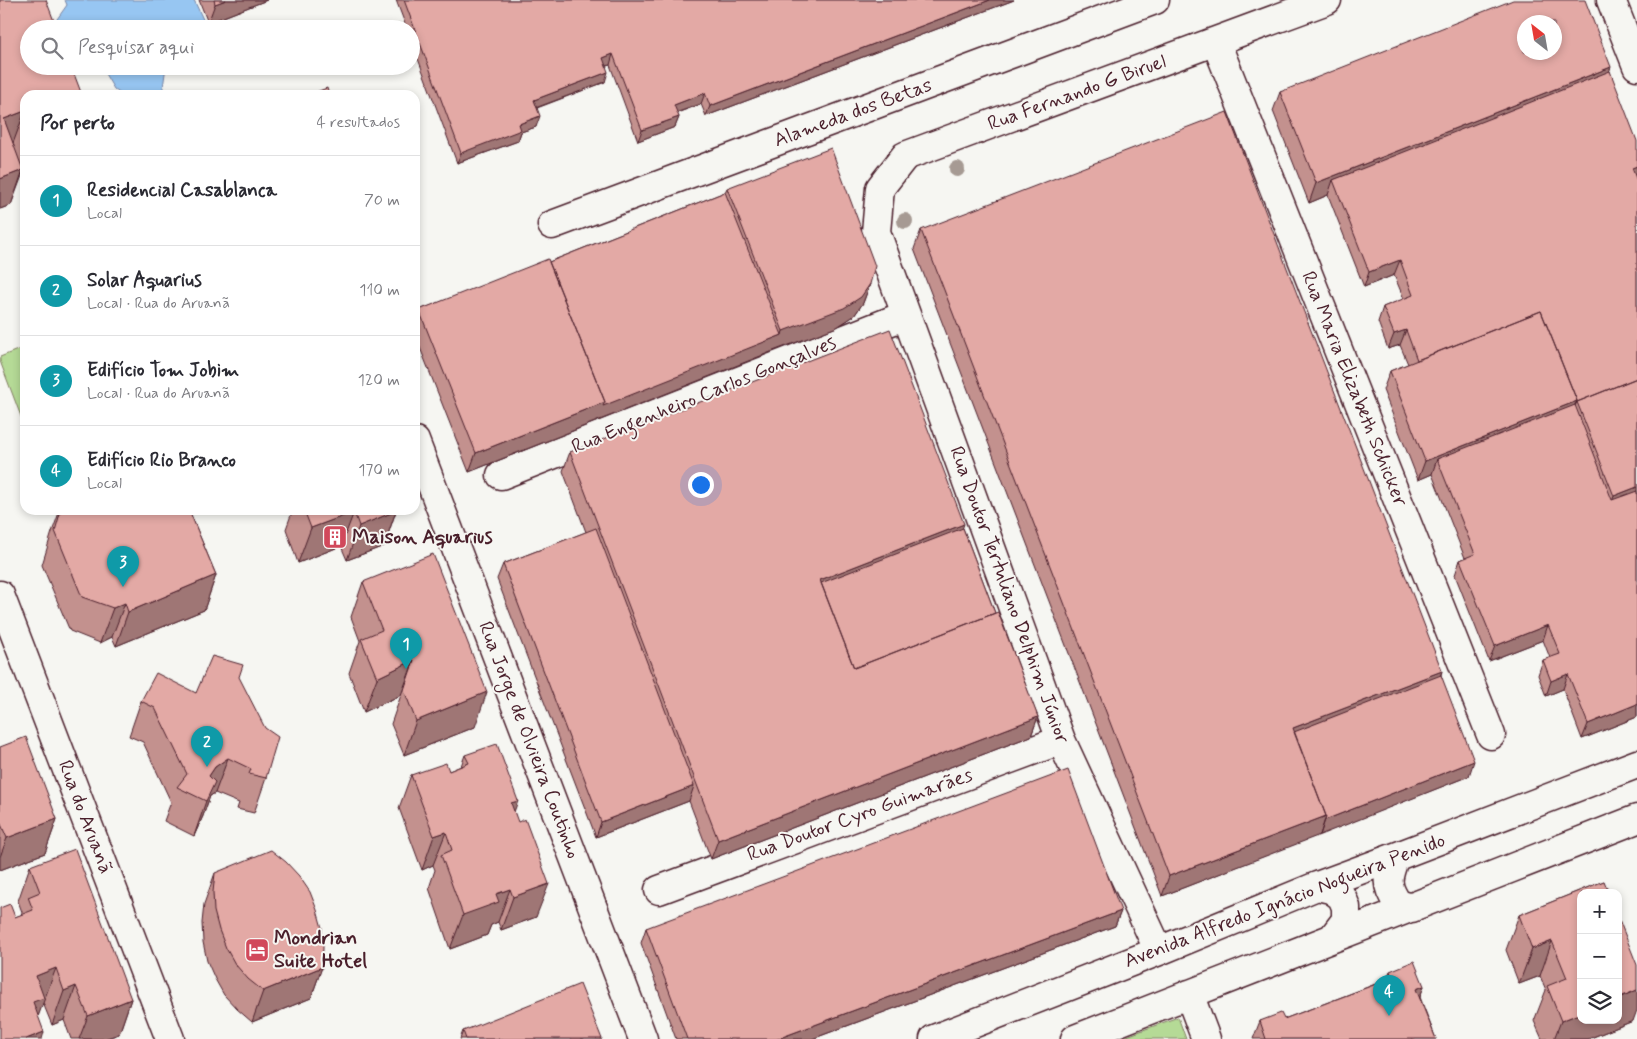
<!DOCTYPE html>
<html lang="pt">
<head>
<meta charset="utf-8">
<style>
	body { margin:0; font-family:Mynerve,sans-serif; background:#f2f2f3; color:#2b2b33 }
	.controls { position:absolute; right:15px; bottom:15px; display:grid; overflow:hidden; border-radius:10px; box-shadow:0 2px 8px #0003 }
	.controls button { width:45px; height:45px; display:grid; place-items:center; padding:0; border:0; border-bottom:1px solid #e1e1e2; background:#fff; color:#2b2b33; font:25px sans-serif }
	.compass { position:absolute; left:1517px; top:15px; width:45px; height:45px; border-radius:50%; background:#fff; box-shadow:0 2px 8px #0003; rotate:329deg }
	.you { position:absolute; left:700px; top:484px; width:18px; height:18px; margin:-12px; border:4px solid #fff; border-radius:50%; background:#1a73e8; box-shadow:0 0 0 8px #1a73e833 }
	.badge { display:grid; place-items:center; width:32px; height:32px; border-radius:50%; background:#2563eb; color:#fff; font-size:16px; font-weight:700 }
	.pin { position:absolute; translate:-50% -41px; filter:drop-shadow(0 1px 2px #0008) }
	.pin::after { content:''; position:absolute; top:26px; width:18px; height:15px; background:inherit; clip-path:polygon(0 0,100% 0,50% 100%) }
	.list { margin:0; padding:0; list-style:none }
	h2 { display:flex; justify-content:space-between; align-items:center; height:65px; margin:0; padding:0 20px; font-size:21px }
	h2 small { font-size:16px; font-weight:400; color:#7c7c81 }
	.list li { display:grid; grid-template-columns:32px 1fr auto; gap:15px; align-items:center; box-sizing:border-box; height:90px; padding:0 20px; border-top:1px solid #e1e1e2 }
	.list b { display:block; font-size:19px; white-space:nowrap }
	.list p { margin:0; font-size:16px; white-space:nowrap; color:#7c7c81 }
	.list em { font-size:16px; font-style:normal; color:#7c7c81 }
	.icon { flex:none; width:28px; height:28px; fill:none; stroke:currentColor; stroke-width:2; stroke-linecap:round; stroke-linejoin:round }
	.map { position:relative; flex:none; width:1637px; height:1039px; overflow:hidden }
	.search { position:absolute; background:#fff; box-shadow:0 2px 8px #0003; left:20px; top:20px; width:400px; height:55px; display:flex; align-items:center; gap:12px; box-sizing:border-box; padding:0 18px; border-radius:28px; color:#7c7c81; font-size:19px }
	.panel { position:absolute; background:#fff; box-shadow:0 2px 8px #0003; left:20px; top:90px; width:400px; height:425px; border-radius:15px }
	.map>svg:first-child { display:block }
	.green { fill:#b5da96; stroke:#807c60 }
	.water { fill:#97c6f2; stroke:#7883a2 }
	.lines { fill:none; stroke-linecap:round; stroke-linejoin:round }
	.minor-casing { stroke:#4a1f2b; stroke-width:31 }
	.minor { stroke:#f6f6f2; stroke-width:28 }
	.tree { fill:#a69a93 }
	.wall { fill:#c3918e; stroke:#4a1f2b }
	.shaded-wall { fill:#9f7674; stroke:#4a1f2b }
	.building { fill:#e3a9a5; stroke:#4a1f2b; fill-rule:evenodd }
	.labels { text-anchor:middle; dominant-baseline:central; stroke-width:4; stroke-linejoin:round; paint-order:stroke }
	.street-label { font-size:20px; fill:#4a1f2b; stroke:#f6f6f2 }
	.poi-label { font-size:20px; font-weight:bold; fill:#4a1f2b; stroke:#f6f6f2; text-anchor:start }
</style>
</head>
<body>
<div class="map">
<svg width="1637" height="1039" viewBox="0 0 1637 1039">
	<rect width="100%" height="100%" fill="#f6f6f2"/>
	<filter id="ink" filterUnits="userSpaceOnUse"><feTurbulence type="fractalNoise" baseFrequency=".02" numOctaves="2"/><feDisplacementMap in="SourceGraphic" scale="10" xChannelSelector="R" yChannelSelector="G"/><feConvolveMatrix kernelMatrix="1 2 1 2 8 2 1 2 1" color-interpolation-filters="sRGB"/></filter>
	<g filter="url(#ink)">
		<!-- green -->
		<path class="green" d="M25,347V427L0,361V357Z
			M1178,1017L1186,1039H1119Z"/>
		<!-- water -->
		<path class="water" d="M65,0H194L207,28L50,29L67,5Z
			M72,66H166L162,95H122L114,89L101,67Z"/>
		<g class="lines">
			<defs>
				<path id="minor" d="M1611,0L1637,66
					M1216,42L1491,735
					M552,225L1155,0
					M415,441L643,1039
					M501,475L906,315
					M0,595L170,1039
					M1395,857C1387,878 1385,885 1398,904L1412,908
					M1317,886L1331,889L1342,897L1346,907V920L1333,937
					M659,890L1061,740
					M1159,951L1061,740L876,232L880,188L905,156L1327,0
					M1189,994L1206,1039
					M934,1039L1159,951L1317,886L1395,857L1637,764
					M1075,1039L1637,819"/>
			</defs>
			<!-- minor casing -->
			<use href="#minor" class="minor-casing"/>
			<!-- minor -->
			<use href="#minor" class="minor"/>
		</g>
		<!-- trees -->
		<g class="tree">
			<circle cx="957" cy="169" r="8"/>
			<circle cx="905" cy="221" r="8"/>
		</g>
		<!-- wall -->
		<path class="wall" d="M0,0L25,95V179L23,173L11,205L0,209Z
			M199,0H267L208,23Z
			M396,0H1014L706,116L701,104L677,113L679,117L675,127L638,141L610,65L606,66L605,82L537,108L536,127L521,132L518,141L457,163L411,40V29H407Z
			M1610,71L1637,181V717L1582,739L1563,689L1546,696L1538,675L1543,660L1550,658L1543,640L1489,661L1455,575L1460,560L1465,558L1432,474L1418,480L1383,390L1390,371L1408,364L1400,345L1388,349L1378,322L1383,307L1404,299L1394,275L1364,287L1328,195L1309,203L1273,111L1280,92Z
			M727,188L870,284L863,303L854,316L837,327L776,350L469,472L415,335V322L419,310L549,262L725,192Z
			M921,230L1442,671L1441,675L1469,776L1162,896L914,249Z
			M570,452L963,528L995,613L1038,717L1031,736L711,859L689,801L596,837L497,579L503,564L586,532L563,471Z
			M60,510H189L216,575L204,610L116,646L112,637L100,643L70,631L42,565L52,532Z
			M289,510H396V511L384,546L347,560L341,546L298,563L286,529L291,515Z
			M363,582L475,727L404,755L391,724L401,695L364,712L349,673L360,641L351,617Z
			M239,678L266,778L254,813L237,809L239,803L215,793L210,796L203,816L194,836L164,821L171,802L143,742L129,736L141,701L196,693Z
			M0,747L57,819L45,853L0,870Z
			M465,755L514,811L536,917L501,930L498,922L491,925L487,935L450,949L429,888L435,870L433,865L422,870L399,808L411,775L449,771L461,766Z
			M30,866L131,999L119,1034L104,1039H71L64,1020L52,1025L43,1003H42L38,1016L15,917L21,915L22,912L18,901Z
			M215,873L322,967L311,998L252,1022L237,1009L224,995L215,979L207,961L203,942L202,923L204,904Z
			M1604,881L1633,1021L1588,1039H1542L1534,1021L1546,990L1540,976L1519,984L1506,950L1519,915Z
			M1121,911L1115,926L812,1039H676L641,943L646,928Z
			M1390,971L1424,986L1420,997L1436,1039H1253L1260,1021L1284,1019L1386,980Z
			M463,1031L602,1039H460Z"/>
		<!-- shaded-wall -->
		<path class="shaded-wall" d="M226,0H267L208,23L215,4Z
			M990,0H1014L706,116L710,106Z
			M613,54L610,65L599,68L603,58Z
			M1611,67L1604,86L1333,180L1328,195L1309,203L1316,183Z
			M608,72L605,82L530,110L534,100Z
			M705,93L701,104L670,115L674,105Z
			M25,111L12,146L4,119Z
			M540,116L536,127L521,132L518,141L457,163L461,153L519,124Z
			M679,117L675,127L638,141L642,130Z
			M1637,166V179L1626,183L1632,168Z
			M23,170L11,205L0,209V179Z
			M1400,260L1394,275L1364,287L1369,272Z
			M870,284L863,303L854,316L837,327L776,350L469,472L476,453L605,402L782,335L783,331Z
			M1406,330L1400,345L1388,349L1394,334Z
			M1577,401L1570,420L1437,459L1432,474L1418,480L1425,461Z
			M1637,487V503L1607,516L1614,496Z
			M396,511L384,546L347,560L359,526Z
			M354,512L341,546L298,563L311,528Z
			M964,524L957,543L823,595L820,580Z
			M216,575L204,610L116,646L128,612Z
			M125,603L112,637L100,643L113,608Z
			M1548,625L1543,640L1489,661L1495,646Z
			M414,660L401,695L364,712L377,678Z
			M1442,671L1435,690L1296,744L1293,728Z
			M1568,674L1563,689L1546,696L1551,681Z
			M487,692L475,727L404,755L416,721Z
			M1637,704V717L1582,739L1588,724Z
			M1038,717L1031,736L711,859L718,840Z
			M228,758L215,793L210,796L203,816L194,836L206,801L209,776L215,767Z
			M1474,761L1469,776L1320,835L1325,820Z
			M694,786L689,801L596,837L601,822Z
			M518,801L506,834L511,803Z
			M1326,816L1320,835L1162,896L1169,876Z
			M57,819L45,853L0,870V857L7,838Z
			M446,832L433,865L422,870L434,836Z
			M549,884L536,917L501,930L513,897Z
			M510,889L498,922L491,925L487,935L450,949L463,915L496,894Z
			M1121,911L1115,926L812,1039H777Z
			M1552,941L1540,976L1519,984L1532,949Z
			M322,967L311,998L252,1022L263,991Z
			M56,968L32,1033L20,1037L36,976Z
			M76,986L64,1020L52,1025L64,991Z
			M1424,986L1411,1021L1416,989Z
			M1637,990V1010L1633,1021L1588,1039H1554L1561,1021L1581,1013V1020H1618V998Z
			M131,999L119,1034L104,1039H79L88,1016Z
			M44,1032L42,1039H26Z"/>
		<!-- building -->
		<path class="building" d="M0,0H46L57,29H29V66H71L82,95H25V111L4,119L23,170L0,179Z
			M214,0H226L215,4Z
			M404,0H990L710,106L705,93L674,105L679,117L642,130L613,54L603,58L608,72L534,100L540,116L519,124L521,130L461,153Z
			M1513,0H1585L1611,67L1316,183L1280,92ZM1524,22H1554V52H1524Z
			M1610,71L1637,141V166L1632,168L1637,181V378L1577,402L1575,405L1577,401L1541,311L1417,360L1406,330L1394,334L1383,307L1413,295L1400,260L1369,272L1333,180Z
			M327,88L329,95H308Z
			M1227,112L1442,671L1293,728L1326,816L1169,876L921,230Z
			M831,148L875,266L870,284L861,297L844,308L783,331L727,188Z
			M725,192L782,335L603,406L605,402L549,262Z
			M548,259L605,402L476,453L419,310Z
			M1541,311L1577,401L1425,461L1390,371Z
			M890,329L964,524L820,580L854,668L998,612L1038,717L718,840L570,452Z
			M1637,378V487L1614,496L1577,402Z
			M1575,405L1612,500L1637,491V704L1588,724L1568,674L1551,681L1543,660L1560,654L1548,625L1495,646L1460,560L1475,554L1437,459Z
			M61,510H189L216,575L128,612L125,603L113,608L82,597L55,531Z
			M304,510H396V511L359,526L354,512L311,528Z
			M596,528L694,786L601,822L503,564Z
			M963,528L995,613L854,668L821,583Z
			M433,554L487,692L416,721L404,690L414,660L377,678L361,639L382,630L363,582Z
			M212,656L243,665L239,677L265,728L278,737L266,778L249,774L251,769L228,758L215,767L209,776L215,782L206,801L177,787L187,774L155,708L141,701L156,673L196,693Z
			M1441,675L1474,761L1325,820L1326,816L1294,732Z
			M26,737L57,819L7,838L0,822V747Z
			M497,744L518,801L511,803L518,822L525,819L549,884L513,897L510,889L496,894L499,902L463,915L441,855L452,850L446,832L434,836L411,775L446,763L449,771L469,763L465,755Z
			M1068,770L1121,911L777,1039H687L646,928Z
			M75,849L131,999L88,1016L76,986L64,991L56,968L36,976L44,998L33,1002L44,1032L26,1039H0V908L10,904L15,917L33,910L28,897L40,892L30,866Z
			M271,850L286,862L299,876L310,892L317,910L322,928L323,948L322,967L263,991L248,979L235,964L226,948L219,930L214,911L213,892L215,873Z
			M1604,881L1609,893H1581V1013L1561,1021L1547,986L1567,978L1552,941L1532,949L1519,915Z
			M1618,917L1637,965V990L1618,998Z
			M1414,961L1424,986L1416,989L1436,1039H1266L1260,1021L1281,1013L1284,1019L1392,978L1390,971Z
			M580,984L602,1039H466L463,1031Z"/>
	</g>
	<!-- icons -->
	<defs>
		<symbol id="building-square" viewBox="-11 -11 22 22"><rect x="-9" y="-9" width="18" height="18" rx="4" fill="#d1495b" stroke="#f6f6f2"/><path d="M-4-6H4V6H1V3H-1V6H-4ZM-2.5-4.3h1.7v1.8h-1.7ZM.8-4.3h1.7v1.8H.8ZM-2.5-1h1.7V.8h-1.7ZM.8-1h1.7V.8H.8Z" fill="#fff"/></symbol>
		<symbol id="hotel-square" viewBox="-11 -11 22 22"><rect x="-9" y="-9" width="18" height="18" rx="4" fill="#d1495b" stroke="#f6f6f2"/><path d="M-6-4.5h1.5V1H6V5H4.5V3h-9V5H-6ZM-4 0a1.8 1.8 0 1 1 3.6 0ZM.5 0V-2.5h3Q6-2.5 6 0Z" fill="#fff"/></symbol>
	</defs>
	<g fill-rule="evenodd">
		<use href="#building-square" x="321" y="523" width="28" height="28"/>
		<use href="#hotel-square" x="243" y="936" width="28" height="28"/>
	</g>
	<g class="labels">
		<!-- street labels -->
		<g class="street-label">
			<text transform="translate(1077 93) rotate(-20)">Rua Fernando G Biruel</text>
			<text transform="translate(853 113) rotate(-20)">Alameda dos Betas</text>
			<text transform="translate(1354 389) rotate(68)">Rua Maria Elizabeth Schicker</text>
			<text transform="translate(704 395) rotate(-22)">Rua Engenheiro Carlos Gonçalves</text>
			<text transform="translate(1009 595) rotate(70)">Rua Doutor Tertuliano Delphim Júnior</text>
			<text transform="translate(529 740) rotate(69)">Rua Jorge de Olvieira Coutinho</text>
			<text transform="translate(860 815) rotate(-20)">Rua Doutor Cyro Guimarães</text>
			<text transform="translate(85 817) rotate(69)">Rua do Aruanã</text>
			<text transform="translate(1285 901) rotate(-21)">Avenida Alfredo Ignácio Nogueira Penido</text>
		</g>
		<!-- poi labels -->
		<g class="poi-label">
			<text x="352" y="537">Maison Aquarius</text>
			<text x="274" y="938">Mondrian<tspan x="274" dy="23">Suite Hotel</tspan></text>
		</g>
	</g>
</svg>
<div class="controls">
<button>+</button>
<button>−</button>
<button><svg class="icon" aria-label="layers" viewBox="0 0 24 24"><path d="M12 4l9 5-9 5-9-5zM3 14l9 5 9-5"/></svg></button>
</div>
<svg class="compass" viewBox="-18 -18 36 36"><path d="M0-13l5 13h-10z" fill="#e53935"/><path d="M0 13l5-13h-10z" fill="#7c7c81"/></svg>
<div class="you"></div>
<div class="pin badge" style="left:406px;top:669px;background:#0f9aa8">1</div>
<div class="pin badge" style="left:207px;top:767px;background:#0f9aa8">2</div>
<div class="pin badge" style="left:123px;top:587px;background:#0f9aa8">3</div>
<div class="pin badge" style="left:1389px;top:1016px;background:#0f9aa8">4</div>
<div class="search"><svg class="icon" aria-label="search" viewBox="0 0 24 24"><circle cx="10" cy="10" r="6"/><path d="M15 15l6 6"/></svg>Pesquisar aqui</div>
<section class="panel">
<h2>Por perto<small>4 resultados</small></h2>
<ul class="list">
<li><span class="badge" style="background:#0f9aa8">1</span><div><b>Residencial Casablanca</b><p>Local</p></div><em>70 m</em></li>
<li><span class="badge" style="background:#0f9aa8">2</span><div><b>Solar Aquarius</b><p>Local · Rua do Aruanã</p></div><em>110 m</em></li>
<li><span class="badge" style="background:#0f9aa8">3</span><div><b>Edifício Tom Jobim</b><p>Local · Rua do Aruanã</p></div><em>120 m</em></li>
<li><span class="badge" style="background:#0f9aa8">4</span><div><b>Edifício Rio Branco</b><p>Local</p></div><em>170 m</em></li>
</ul>
</section>
</div>
</body>
</html>
